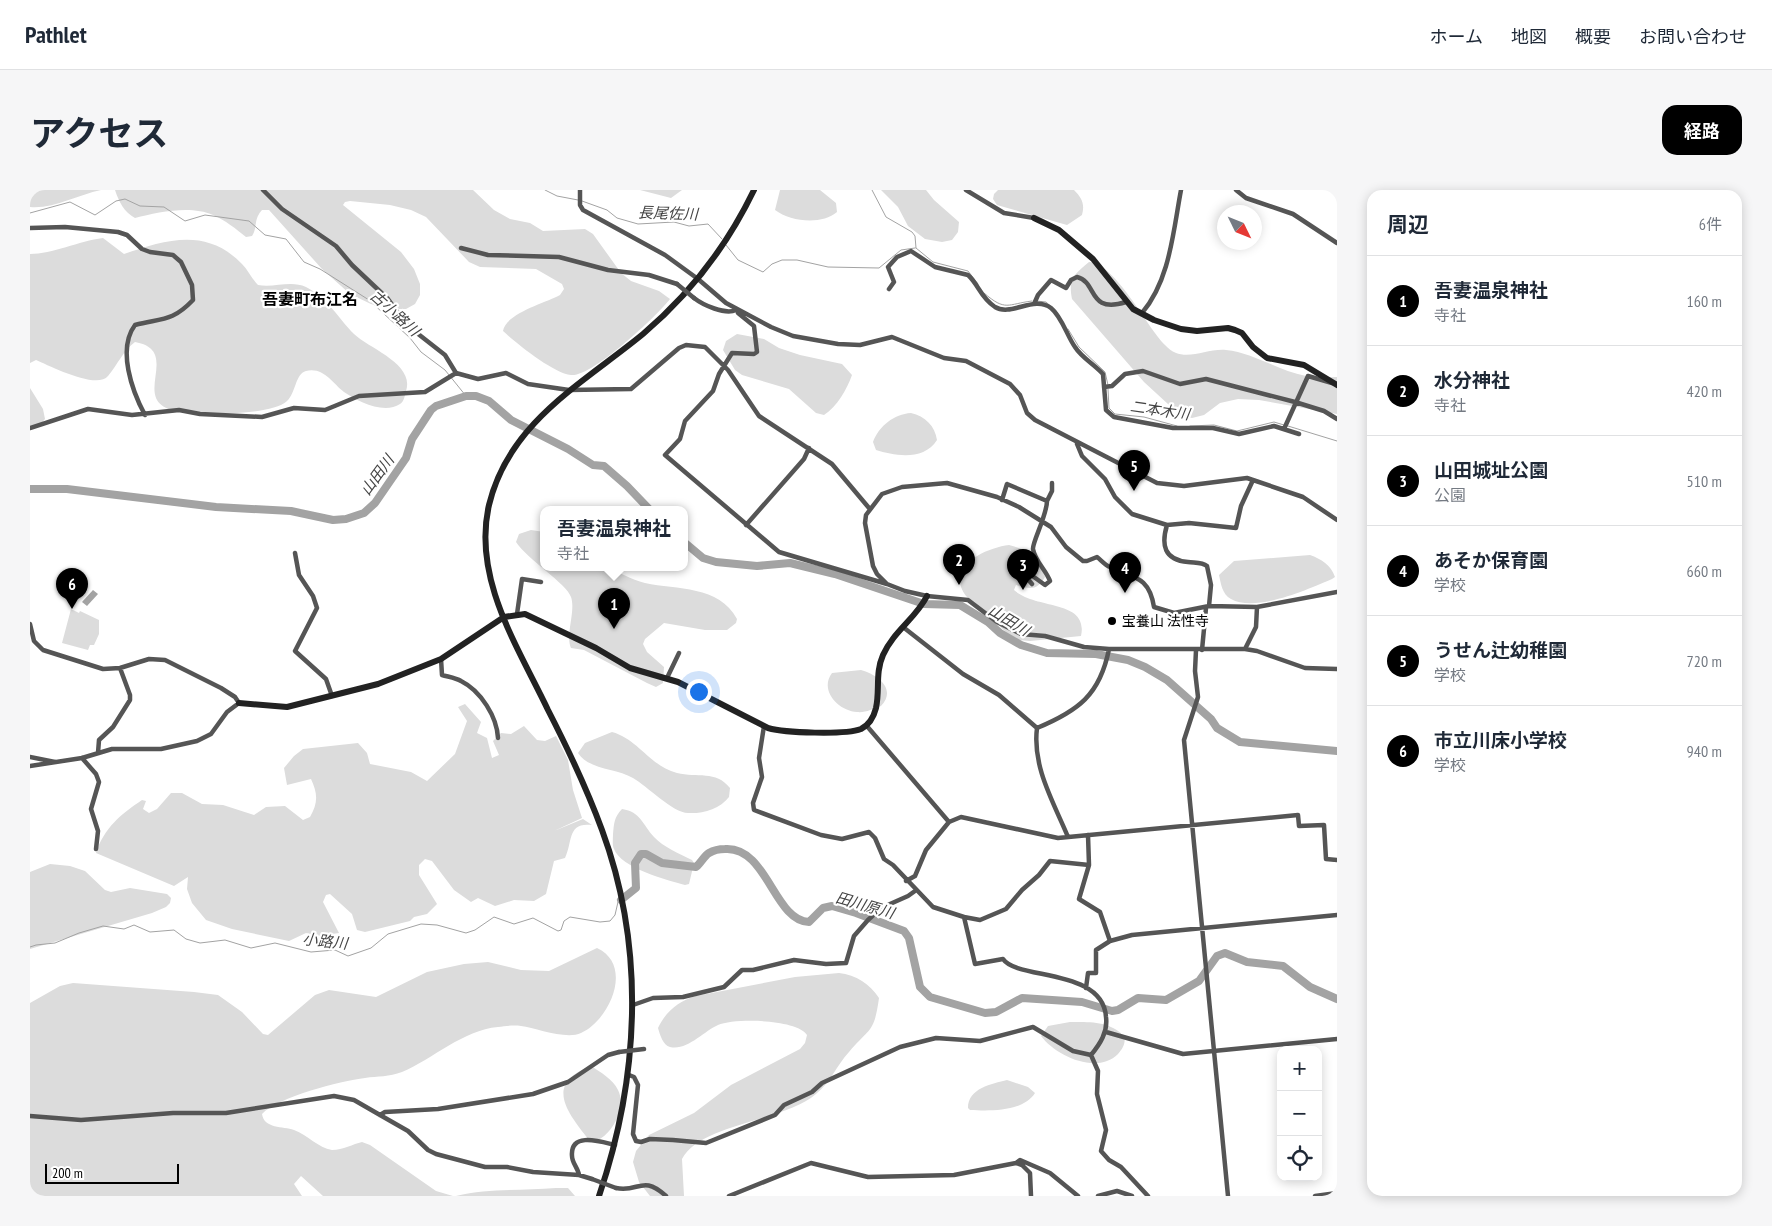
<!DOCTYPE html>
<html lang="ja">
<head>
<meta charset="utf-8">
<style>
	body { margin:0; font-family:"PT Sans Narrow","Noto Sans JP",sans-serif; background:#f6f6f7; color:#1f2937 }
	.controls { position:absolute; right:15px; bottom:15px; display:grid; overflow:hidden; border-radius:10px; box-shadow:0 2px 12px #0003 }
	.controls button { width:45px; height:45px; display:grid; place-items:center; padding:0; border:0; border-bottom:1px solid #e0e1e3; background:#fff; color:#1f2937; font:25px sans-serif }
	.compass { position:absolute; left:1187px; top:15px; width:45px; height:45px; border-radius:50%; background:#fff; box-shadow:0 2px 12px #0003; rotate:133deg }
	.scale { position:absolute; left:15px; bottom:12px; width:134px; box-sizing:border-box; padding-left:5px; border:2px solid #000; border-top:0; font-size:14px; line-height:18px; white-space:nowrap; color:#000; -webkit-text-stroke:4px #fff; paint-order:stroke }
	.you { position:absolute; left:668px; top:501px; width:18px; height:18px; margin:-12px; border:4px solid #fff; border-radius:50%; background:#1a73e8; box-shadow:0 0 0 8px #1a73e833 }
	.badge { display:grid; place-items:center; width:32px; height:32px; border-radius:50%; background:#000; color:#fff; font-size:16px; font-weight:700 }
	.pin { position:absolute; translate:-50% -41px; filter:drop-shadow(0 1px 2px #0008) }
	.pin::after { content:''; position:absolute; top:26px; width:18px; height:15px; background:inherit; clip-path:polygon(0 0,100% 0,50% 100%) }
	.popup { position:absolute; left:510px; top:316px; width:148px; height:65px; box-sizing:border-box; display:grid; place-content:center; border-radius:10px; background:#fff; filter:drop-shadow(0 1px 4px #0005); font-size:16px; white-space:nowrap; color:#747a83 }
	.popup b { font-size:19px; color:#1f2937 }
	.popup::after { content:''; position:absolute; left:50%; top:100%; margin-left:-10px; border:10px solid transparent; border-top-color:#fff }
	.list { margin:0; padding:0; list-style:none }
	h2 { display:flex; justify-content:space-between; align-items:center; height:65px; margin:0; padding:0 20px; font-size:21px }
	h2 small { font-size:16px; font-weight:400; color:#747a83 }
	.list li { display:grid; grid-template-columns:32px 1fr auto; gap:15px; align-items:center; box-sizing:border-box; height:90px; padding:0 20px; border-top:1px solid #e0e1e3 }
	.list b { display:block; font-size:19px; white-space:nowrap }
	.list p { margin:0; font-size:16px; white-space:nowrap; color:#747a83 }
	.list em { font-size:16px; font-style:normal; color:#747a83 }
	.icon { flex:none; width:28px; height:28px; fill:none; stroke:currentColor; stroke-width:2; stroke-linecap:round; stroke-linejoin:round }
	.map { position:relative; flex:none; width:1307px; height:1006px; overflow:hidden; border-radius:15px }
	header { display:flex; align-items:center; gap:30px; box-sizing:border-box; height:70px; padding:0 25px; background:#fff; border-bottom:1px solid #e0e1e3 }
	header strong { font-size:24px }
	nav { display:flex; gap:28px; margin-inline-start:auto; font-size:18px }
	.intro { display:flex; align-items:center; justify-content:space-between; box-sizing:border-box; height:120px; padding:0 30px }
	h1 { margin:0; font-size:35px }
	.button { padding:12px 22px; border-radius:15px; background:#000; color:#fff; font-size:18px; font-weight:700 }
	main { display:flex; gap:30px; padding:0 30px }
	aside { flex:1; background:#fff; border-radius:15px; box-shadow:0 2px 12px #0003 }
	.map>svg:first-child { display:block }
	.green { fill:#dcdcdc }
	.water { fill:#a3a3a3 }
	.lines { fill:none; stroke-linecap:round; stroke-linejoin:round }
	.stream { stroke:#a3a3a3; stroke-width:1 }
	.river { stroke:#a3a3a3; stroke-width:8 }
	.street { stroke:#555; stroke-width:4.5 }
	.secondary { stroke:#222; stroke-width:6 }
	.street-bridge { stroke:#555; stroke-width:4.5 }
	.poi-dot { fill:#000; stroke:#fff; stroke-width:2 }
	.labels { text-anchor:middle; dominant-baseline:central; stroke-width:4.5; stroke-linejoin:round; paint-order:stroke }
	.poi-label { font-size:14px; fill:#000; stroke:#fff; text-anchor:start }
	.water-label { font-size:15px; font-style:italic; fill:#444; stroke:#fff }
	.quarter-label { font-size:16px; font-weight:bold; fill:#000; stroke:#fff }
</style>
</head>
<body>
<header>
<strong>Pathlet</strong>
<nav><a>ホーム</a><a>地図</a><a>概要</a><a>お問い合わせ</a></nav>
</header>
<div class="intro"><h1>アクセス</h1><a class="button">経路</a></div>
<main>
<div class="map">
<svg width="1307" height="1006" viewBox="0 0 1307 1006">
	<rect width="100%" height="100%" fill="#fff"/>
	<!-- green -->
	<path class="green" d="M0,0H71C47,5 24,19 0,17Z
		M85,0H443L464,20L480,29L500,33L513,41L555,39L563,44L591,83L601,91L629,101L640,109C627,126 561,188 541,185C523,183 486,153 473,141C476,123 516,113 530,105L534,99L532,94L506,79L450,77L439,72L396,27L381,20L360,15L320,11L315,12L313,15L371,62L384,79L390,94V105L385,114L376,119H360L341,114L320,104L292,79L239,20H232C223,30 228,37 222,46L216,47C206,39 195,30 183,25C161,15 128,22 105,28C94,22 89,12 85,0Z
		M610,0H652L641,8Z
		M750,0H790L806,13L807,22C792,35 761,32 745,20Z
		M851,0H896L904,10L929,32L928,42L922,50L912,52L895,49L878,36L868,17Z
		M968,0H1044C1052,8 1055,14 1052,25L1037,35L967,15L963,9L964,4Z
		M73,48L94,64C136,50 176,37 212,74C218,80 222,89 228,95C244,98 261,90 276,97C298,108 308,128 324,144C340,159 385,174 376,201C375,205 374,212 370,214C354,225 327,211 314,202C302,193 294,177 276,181C265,184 266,203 257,211C241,226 175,224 153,222C92,216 156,161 105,152C93,161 88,174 78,186C67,200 20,176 6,170L0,173V64C22,64 49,51 73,48Z
		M1059,72C1086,74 1116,136 1135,155C1153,175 1174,158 1196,160C1224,163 1249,181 1276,186C1286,188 1297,187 1307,187V224L1229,210L1208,209L1190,213L1174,225L1162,228L1151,226L1114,192L1042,109C1038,88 1044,85 1059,72Z
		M707,144L734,149L749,158L770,165L812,174L822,185C817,199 807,217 794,225L786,223L759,199L712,185L705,180L693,160L696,151Z
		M0,198L13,219L15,229L9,236L0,240Z
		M881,223C895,226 905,236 907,250C894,271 865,266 846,260L843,252C849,236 864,224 881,223Z
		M501,340L514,342V378C532,378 559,374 575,378C589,381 601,390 615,393C647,400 689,395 707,429L706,433L697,440H675L634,433L615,449L613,454L617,462L634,477L633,493L626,497L617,493L554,460L541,458C535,445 546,421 541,407C537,394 497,369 486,352L489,344Z
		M979,355C996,359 1012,369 1015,387C1007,401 1000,399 986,395L984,400C1006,420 1059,409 1051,446L1000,451L989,450L976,442L936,406C914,377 955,358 979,355Z
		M1280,365C1291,369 1301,375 1305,387L1302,389C1279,399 1225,423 1201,409C1192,404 1191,394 1189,385L1204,371Z
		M41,419L49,423L50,421L69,430V444L64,455H60L58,460L32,453Z
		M831,480C848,485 867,499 851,516C843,519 835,523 827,522C808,521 789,500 802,483Z
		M435,514L451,532L447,543L457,548L462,568L469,565L463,551L471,543L481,544L494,536L507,550L515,551L526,546L538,570L543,600L552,628L524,641L553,629L562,635C537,632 543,651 535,668L524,671L516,704L504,711L484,710L465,716L448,708L441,712L424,700L402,671L395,669L389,675V685L407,714L397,724L384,727L380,731L335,742L327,740L322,724L300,704L296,705L293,712L309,743L288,746L276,743L259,751L202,739L176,730L162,713L157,699L158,687L144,696L66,663C74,638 91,624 112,610L116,611L113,619L119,623L127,619L141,603H152L172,614L193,615L224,625L236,617L255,616L273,630L280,627C288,613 288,604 281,589L257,595L254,578L264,566L273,559L328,553L337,563L340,574L381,582L397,591L425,564L437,531L428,517Z
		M582,542C608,549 620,576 647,583C667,588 686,580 700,598L699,607C690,619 672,624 658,623C643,623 617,596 603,588C586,578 559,580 548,563L555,553Z
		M592,619C611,622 612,634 624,647C633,657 650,664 662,670L664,673L659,694L655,695C637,690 591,678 584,659C582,655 583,649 583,644C584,634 584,627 592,619Z
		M20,674L40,676L55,681L75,700L81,702L100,698L137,704L141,708L140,713L136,717L122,723L0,759V682Z
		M567,758C604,775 580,830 551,843C536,850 506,838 491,836C484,835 475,836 468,837C433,840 403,869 372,882C359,887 348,886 335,888C310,891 248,907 232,924C234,939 253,936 264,940C278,945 288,958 302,960C313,960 323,954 332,952L340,955L406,1001L423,1006H293L271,986L264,994L272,1006H0V813L30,796L43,793L164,802L188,805L212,822L233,844L238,845L285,805L299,800L346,807L397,782L434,774L458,772L491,780L519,781Z
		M809,783C826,785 840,794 849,808C844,844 840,837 819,862C807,875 800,893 786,904C753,932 671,933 652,969L654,1006H620L609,992L603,972L606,961L619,945L664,923L701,895L770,859L775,853L777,845C767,829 705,828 688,835C674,841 657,861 640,857C633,855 630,845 628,838C636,821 649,811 666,806L765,787Z
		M1040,832C1061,832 1079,831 1094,846C1096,853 1093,858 1088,864C1067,885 1026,866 1011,846L1018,836Z
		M561,876C570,882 583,889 588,900C597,918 582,946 564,952L559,950C538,923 513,894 561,876Z
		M977,890L998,897L1005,903C993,922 960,921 940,920L938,918C938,898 962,894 977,890Z
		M526,998H538L545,1006H426C459,998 493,1001 526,998Z"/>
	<!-- water -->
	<path class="water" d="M63,400L68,404L57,416L52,412Z"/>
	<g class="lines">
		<!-- stream -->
		<path class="stream" d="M515,0L527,6L548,10
			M842,0L856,27L882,42L885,46L886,58
			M1304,0L1307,1
			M552,11L577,20L587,28L608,34L644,32L659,36L678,34L692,49
			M0,23L40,12L65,25L86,11L95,9L110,16L134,17L155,31L175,25L219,31L235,45L256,49L274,72L290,79L339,110L380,148L391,162L415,180L436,206
			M696,55L708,70L733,82L742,74L752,70H767L798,77L849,78L871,60L885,58
			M886,58L903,72L938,81L948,94
			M954,103C976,122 977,114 1002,111
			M1006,111L1016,112L1028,123
			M1038,139L1049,157L1075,182L1078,195
			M1078,199L1079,218L1085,224L1114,227L1147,236
			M1160,236L1184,235L1207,241L1244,232L1254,235
			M1258,236L1307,251
			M0,757L6,755L25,753L49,743L73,736L94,739L104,735L120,742L144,740L156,749L170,753L195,750L221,758L245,753L281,762L305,760L318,766L341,758L358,744L391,734L407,735L436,743L445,740L464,727L484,734L503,728L528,741L531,740L534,731L540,727L570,732L580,731L585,725L588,712"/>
		<!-- river -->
		<path class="river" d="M0,299H37L186,317L261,321L303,330L316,329L334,323L345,313L376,268L382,249L401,220L406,216L436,206H446L459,211L481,230L538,259L563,275L574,276L597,296L620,320
			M654,352L673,368L686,372L727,376L760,373L805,384L894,414L930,415L958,432L970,443L991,455L1017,463L1066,464L1098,470L1115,477L1137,490L1181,529L1187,538L1210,552L1307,561
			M591,710L606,698L605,673L611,664H616L632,673L666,677C671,673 674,666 679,663C684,660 690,659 695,659C737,656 744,731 779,732L793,718L802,716L826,723L874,741L879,748L890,797L900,807L955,823L966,822L992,808L1052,812L1082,821L1088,820L1108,808L1136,810L1169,791L1187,766L1195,763L1217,772L1253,776L1280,797L1307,809"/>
		<!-- street -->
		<path class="street" d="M233,0L252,19L306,56L322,75L358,109L378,136L415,165L426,183
			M550,0V15L553,20L635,65L668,89L696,113L741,137L763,146L808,154L830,155L862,147L914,168L936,171L980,194L990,205L997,223L1005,230L1127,293L1154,296L1217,288L1273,307L1307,330
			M936,0L974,23L1004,28
			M1206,0L1216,8L1263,24L1307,53
			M0,38L35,37L88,42L97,45L112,59L120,62L143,65L151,72L162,95L163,110C142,132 132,128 105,135C87,159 102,201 115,225
			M431,58L458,65L529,67L578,80L619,85L647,94
			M859,99L864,92L858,77L867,67L881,61L905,77L938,85C949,95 950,107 965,117C981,127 1004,105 1021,118C1032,127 1037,146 1045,157C1052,168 1064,174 1073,184L1076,220L1084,227L1143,238H1183L1209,244L1244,236L1269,244
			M664,108C673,115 695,125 706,120
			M1004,114L1008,105L1021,90L1036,98L1041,90L1047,87C1068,92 1057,124 1096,112
			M708,123L724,136L727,162L724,164L702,163L689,184L683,201L655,231L650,249L635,265L749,362L857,394
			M1112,123C1140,90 1143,42 1151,0
			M1074,197L1082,196L1095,184L1113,181L1150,194L1176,189L1265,212L1294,221L1307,229
			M0,238L58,219L102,225L149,220L170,224L232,227L264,218L295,220L329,206L395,202L426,183L448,189L476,183L498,194L539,200L601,199L649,158L656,155L675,157L698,180L729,226L802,274L839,318
			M1254,239L1278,186L1302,193
			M1047,254L1052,266L1075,289L1085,307L1102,324L1137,335C1131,355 1134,370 1158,372C1165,373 1172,372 1177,376L1181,395L1179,416
			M972,310L977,294L1017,311C1017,325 1002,353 1003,359C1005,371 1016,380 1020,391L1015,395L997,382L995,386L1002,394
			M1017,311L1022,301V293
			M716,335L774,269L779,258
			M1137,335L1159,333L1206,338L1211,316L1223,290
			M265,363L269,385L283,406L287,418L265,461L296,489L302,506
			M1307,402L1227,417L1179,416L1144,423L1124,417C1119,386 1104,388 1080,377C1075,375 1071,370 1067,367L1057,371H1053L1036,357L1021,337L989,317L967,307L917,293L872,297L852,304L836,325L835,333L843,376L847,384L857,394L875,401L897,406L938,410L967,432L991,444L1015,446L1054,457L1079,459H1215L1227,461L1275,478L1307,479
			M487,424L492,389L511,392
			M0,434L4,451L13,460L73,479L90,478L119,469L135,470L191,498L205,507L209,513L197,522L181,544L167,551L131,559H82L52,568L0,576
			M873,437L933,484L969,505L1007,538
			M1215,459L1226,437L1227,417
			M1166,460L1165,481L1168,507L1154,550L1198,1006
			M1172,460L1176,418
			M411,469L412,485C419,487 426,488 431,491C451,501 467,527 468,548
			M637,488L649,463
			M836,535L919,632
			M734,536L729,568L732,587L723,613L724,620L791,645L812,649L839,642L845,648L854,669L863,675L903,717L934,727L945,774L973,769C987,790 1073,778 1076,827C1078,842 1070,854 1061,865
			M1007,538C1002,577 1024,613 1038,647
			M1007,538C1048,521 1070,505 1079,459
			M68,563L69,550L83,537L100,510V505L90,478
			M0,567L25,572
			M52,568L66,584L69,592L61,619L68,641L66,659
			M876,691L885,686L896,660L919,632L931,627L1028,648L1268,625L1269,636L1294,635L1296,669L1307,670
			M934,727L950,730L976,719L992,700L1009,685L1020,671L1059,675
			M1080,751L1102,745L1307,725
			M1056,798L1058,783H1066V760L1080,751L1070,722L1049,709L1059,675L1058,645
			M603,815L623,808L653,807L694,797L712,780H723L764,770L796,774L816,773L824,746L838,730L851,718L878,706L885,701
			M1076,842L1153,864L1307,849
			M599,885L604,887L608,895L603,944L606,951L611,952L620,949L643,950L676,953L745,925L754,915L782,902L792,893L870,857L906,848L950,851L1003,837L1043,861L1061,865L1068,881L1067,904L1076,940L1071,961L1079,970L1091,977L1118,1006
			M350,925L355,922L408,919L503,904L538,892L578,865L589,862
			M0,926L51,930L143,923H196L304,906L324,910L350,925L378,941L398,960L406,964L455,977H477L503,982L549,985L562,989
			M986,973L992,975L1000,983L1001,1006
			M549,985C548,978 542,973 542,966C540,941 572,952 585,955
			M586,998C609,1003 612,984 636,1006
			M699,1006L781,973L838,987L924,985L986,973L990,970L1020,983L1048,1006
			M1068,1006L1087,1001L1102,1006
			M1285,1006L1307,1003"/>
		<!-- secondary -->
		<path class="secondary" d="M1004,28L1029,40L1063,69L1103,119L1124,130L1151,139L1167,141L1198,138L1205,140L1212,143L1223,157L1237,168L1274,175L1307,195
			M209,513L257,517L348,494L411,469L474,427L495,424L566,458L600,478L648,492L738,538C755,543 815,545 831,539C839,535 844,526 846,518C850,500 845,483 853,465C863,442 886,428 897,406
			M569,1006C609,888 616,759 572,640C557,599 538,559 518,520C488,457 442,388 459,315C479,232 552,194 613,144C660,104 697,56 724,0"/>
		<!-- street-bridge -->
		<path class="street-bridge" d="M647,94L664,108
			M589,862L614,859
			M562,989L586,998"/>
	</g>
	<!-- markers -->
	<circle class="poi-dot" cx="1082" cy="431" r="5"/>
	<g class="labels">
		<!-- poi labels -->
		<g class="poi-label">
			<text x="1092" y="431">宝養山 法性寺</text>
		</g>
		<!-- water labels -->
		<g class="water-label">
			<text transform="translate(638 23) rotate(2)">長尾佐川</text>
			<text transform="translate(365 123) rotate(42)">古小路川</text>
			<text transform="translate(1130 220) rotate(8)">二本木川</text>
			<text transform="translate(347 285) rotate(-54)">山田川</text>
			<text transform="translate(979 430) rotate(31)">山田川</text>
			<text transform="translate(835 715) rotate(16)">田川原川</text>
			<text transform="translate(295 751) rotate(6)">小路川</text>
		</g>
		<!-- quarter labels -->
		<g class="quarter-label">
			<text x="280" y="109">吾妻町布江名</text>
		</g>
	</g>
</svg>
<div class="controls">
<button>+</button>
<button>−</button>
<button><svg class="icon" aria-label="locate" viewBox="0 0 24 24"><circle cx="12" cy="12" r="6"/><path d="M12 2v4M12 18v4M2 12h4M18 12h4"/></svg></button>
</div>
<svg class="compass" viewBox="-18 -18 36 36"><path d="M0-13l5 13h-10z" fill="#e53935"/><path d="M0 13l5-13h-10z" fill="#747a83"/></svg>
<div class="scale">200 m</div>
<div class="you"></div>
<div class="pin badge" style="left:584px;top:439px">1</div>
<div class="popup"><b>吾妻温泉神社</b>寺社</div>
<div class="pin badge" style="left:929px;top:395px">2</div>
<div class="pin badge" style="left:993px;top:400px">3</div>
<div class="pin badge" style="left:1095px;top:403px">4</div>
<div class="pin badge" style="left:1104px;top:301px">5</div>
<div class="pin badge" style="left:42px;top:419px">6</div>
</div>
<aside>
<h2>周辺<small>6件</small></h2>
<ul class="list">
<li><span class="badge">1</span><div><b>吾妻温泉神社</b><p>寺社</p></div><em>160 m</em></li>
<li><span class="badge">2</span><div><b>水分神社</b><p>寺社</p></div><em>420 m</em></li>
<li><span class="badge">3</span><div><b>山田城址公園</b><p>公園</p></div><em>510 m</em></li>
<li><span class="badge">4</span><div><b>あそか保育園</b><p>学校</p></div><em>660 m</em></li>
<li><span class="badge">5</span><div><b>うせん辻幼稚園</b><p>学校</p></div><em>720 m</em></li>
<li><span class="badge">6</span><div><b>市立川床小学校</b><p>学校</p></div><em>940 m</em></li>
</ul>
</aside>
</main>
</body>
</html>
